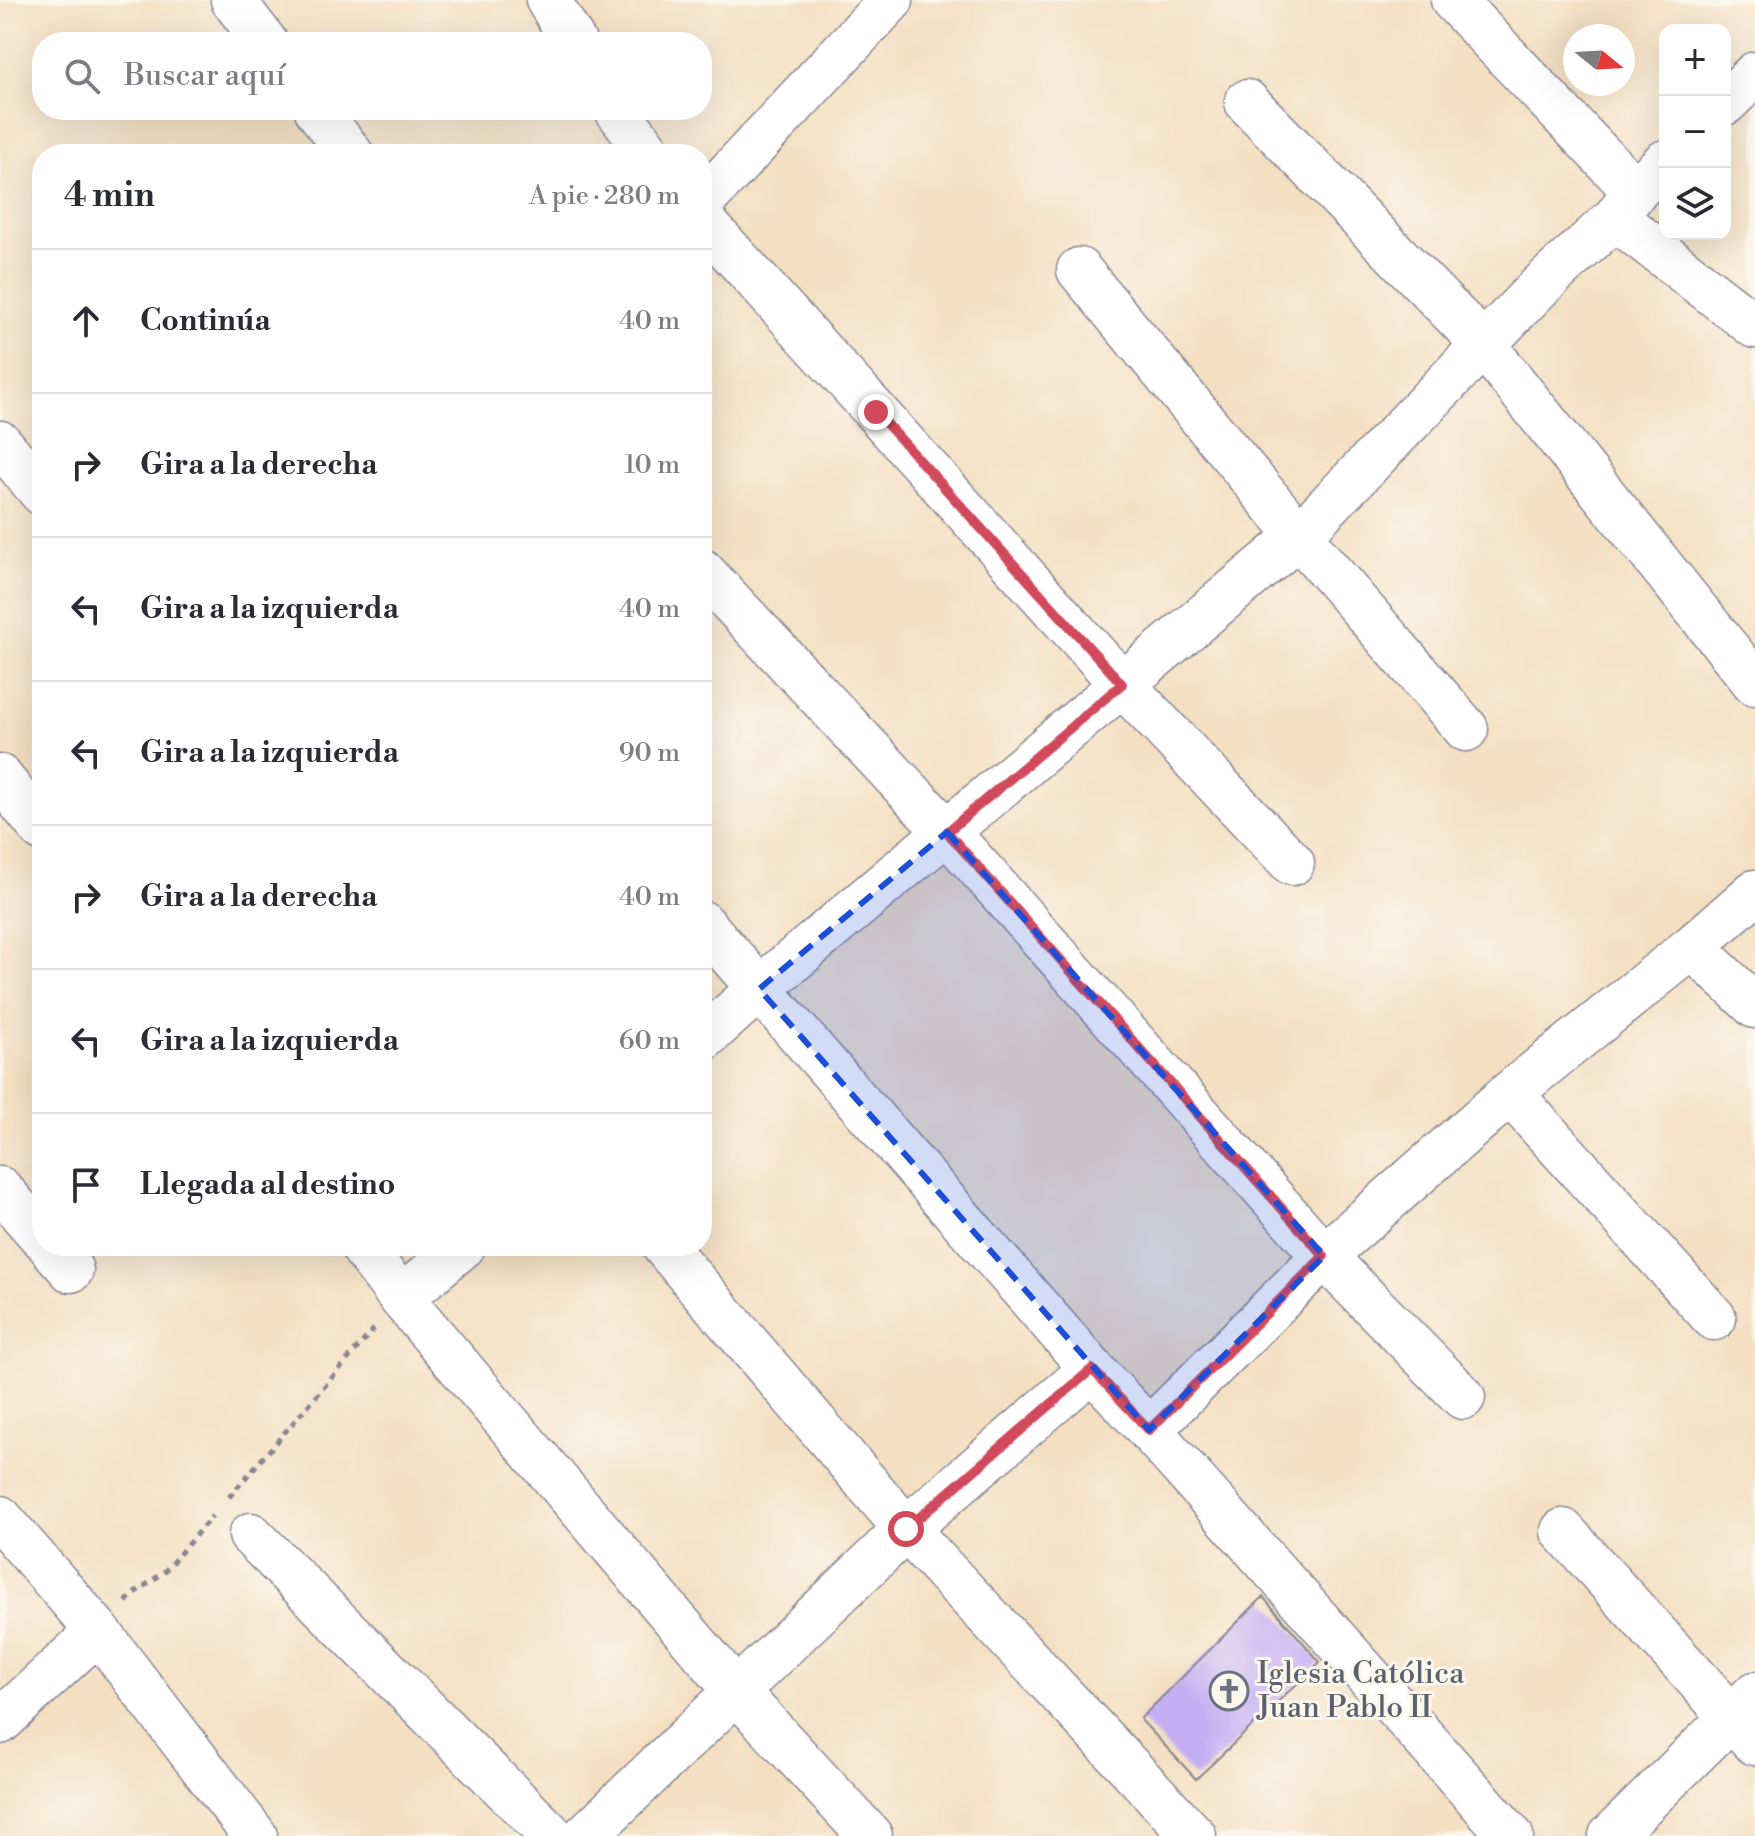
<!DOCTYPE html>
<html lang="es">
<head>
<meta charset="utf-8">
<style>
	body { margin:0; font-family:"Libre Bodoni",serif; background:#f7f7f7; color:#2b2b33 }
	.controls { position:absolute; right:24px; top:24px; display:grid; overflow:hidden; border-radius:16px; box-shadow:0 8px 32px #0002 }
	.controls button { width:72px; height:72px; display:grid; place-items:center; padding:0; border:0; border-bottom:2px solid #e1e1e2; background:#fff; color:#2b2b33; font:40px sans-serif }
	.compass { position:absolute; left:1563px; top:24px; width:72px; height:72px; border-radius:50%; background:#fff; box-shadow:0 8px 32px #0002; rotate:108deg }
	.stop { position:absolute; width:24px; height:24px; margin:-18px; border:6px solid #d1495b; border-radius:50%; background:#fff }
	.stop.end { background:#d1495b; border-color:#fff; box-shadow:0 2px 8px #0008 }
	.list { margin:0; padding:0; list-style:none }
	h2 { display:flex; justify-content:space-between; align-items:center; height:104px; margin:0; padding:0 32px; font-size:34px }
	h2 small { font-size:26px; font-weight:400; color:#7c7c81 }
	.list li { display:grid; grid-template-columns:52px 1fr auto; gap:24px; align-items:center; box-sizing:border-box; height:144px; padding:0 32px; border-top:2px solid #e1e1e2 }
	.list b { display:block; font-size:30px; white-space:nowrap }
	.list em { font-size:26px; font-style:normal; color:#7c7c81 }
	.icon { flex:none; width:44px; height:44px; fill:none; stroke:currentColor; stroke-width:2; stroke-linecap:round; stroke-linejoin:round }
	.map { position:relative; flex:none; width:1755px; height:1836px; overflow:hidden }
	.search { position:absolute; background:#fff; box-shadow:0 8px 32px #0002; left:32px; top:32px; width:680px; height:88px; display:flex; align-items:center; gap:20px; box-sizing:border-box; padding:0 28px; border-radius:32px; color:#7c7c81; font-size:30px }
	.panel { position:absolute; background:#fff; box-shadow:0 8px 32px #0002; left:32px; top:144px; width:680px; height:1112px; border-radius:32px }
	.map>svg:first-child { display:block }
	.building { fill:#c5aff4 }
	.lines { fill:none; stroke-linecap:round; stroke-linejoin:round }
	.minor-casing { stroke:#888790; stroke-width:47 }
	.path { stroke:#888790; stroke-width:5; stroke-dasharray:6 6; stroke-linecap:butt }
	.minor { stroke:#fff; stroke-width:44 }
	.route { stroke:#d1495b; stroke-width:10 }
	.marked { fill:#1d4ed8; fill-opacity:0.2; stroke:#1d4ed8; stroke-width:6; stroke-dasharray:16 10; stroke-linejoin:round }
	.labels { text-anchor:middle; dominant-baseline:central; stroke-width:6; stroke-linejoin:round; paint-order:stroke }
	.worship-label { font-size:30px; fill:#5b616d; stroke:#fbf7ec; text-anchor:start }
</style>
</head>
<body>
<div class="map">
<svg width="1755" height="1836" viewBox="0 0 1755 1836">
	<rect width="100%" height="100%" fill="#fbf7ec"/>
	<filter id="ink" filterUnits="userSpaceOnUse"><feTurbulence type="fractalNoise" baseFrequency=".0125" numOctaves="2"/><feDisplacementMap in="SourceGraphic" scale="16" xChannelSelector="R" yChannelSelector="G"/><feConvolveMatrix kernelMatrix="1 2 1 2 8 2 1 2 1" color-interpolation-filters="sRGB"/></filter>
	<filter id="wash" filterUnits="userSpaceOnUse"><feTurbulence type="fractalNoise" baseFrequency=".006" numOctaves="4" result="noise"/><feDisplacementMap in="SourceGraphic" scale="32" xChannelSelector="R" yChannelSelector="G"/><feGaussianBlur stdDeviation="1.8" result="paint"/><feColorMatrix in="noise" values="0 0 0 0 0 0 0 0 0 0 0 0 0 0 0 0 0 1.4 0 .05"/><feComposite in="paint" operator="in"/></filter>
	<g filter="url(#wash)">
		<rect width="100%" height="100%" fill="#f4dfc2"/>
		<g id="blocks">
			<!-- building -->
			<path class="building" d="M1263,1597L1320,1662L1196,1779L1140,1719Z"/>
		</g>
	</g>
	<g filter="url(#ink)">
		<use href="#blocks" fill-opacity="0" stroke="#888790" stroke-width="2"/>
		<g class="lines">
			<defs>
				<path id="minor" d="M233,0L265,42
					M548,0L574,42
					M1453,0L1635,191
					M1247,102L1483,344L1755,683
					M1725,103L1755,74
					M317,110L351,154
					M617,110L650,154
					M702,202L891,0
					M1615,218L1755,326
					M702,220L1122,684L1292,863
					M1079,270L1299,536L1466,729
					M0,443L42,493
					M702,571L947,832L1324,1256L1463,1397
					M0,777L42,829
					M702,923L1092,1369L1149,1430L1511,1836
					M1692,947L1755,1006
					M702,1040L759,989L1299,536L1536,290L1615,218L1635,191L1665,162
					M1510,1093L1714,1318
					M0,1189L42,1237
					M50,1246L71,1270
					M362,1246L401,1298L737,1692L870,1836
					M664,1246L906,1529L1194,1836
					M401,1298L463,1246
					M1149,1430L1324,1256L1510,1093L1692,947L1755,892
					M0,1518L98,1631L255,1836
					M1563,1531L1755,1743
					M251,1535L552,1836
					M0,1722L98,1631
					M585,1836L906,1529L1092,1369
					M1611,1836L1755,1694"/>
			</defs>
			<!-- minor casing -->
			<use href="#minor" class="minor-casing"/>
			<!-- path -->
			<path class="path" d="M229,1497L374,1329
				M126,1602L133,1594L164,1572L212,1516"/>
			<!-- minor -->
			<use href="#minor" class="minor"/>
		</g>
	</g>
	<g class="lines" filter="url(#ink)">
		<!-- route -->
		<path class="route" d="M876,412L1122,684L947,832L1324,1256L1149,1430L1092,1369L906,1529"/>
	</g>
	<!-- marked area -->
	<path class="marked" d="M947,832L1324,1256L1149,1430L759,989Z"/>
	<!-- icons -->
	<defs>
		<symbol id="church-ring" viewBox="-11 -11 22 22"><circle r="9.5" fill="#fbf7ec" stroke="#6b7280" stroke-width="1.5"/><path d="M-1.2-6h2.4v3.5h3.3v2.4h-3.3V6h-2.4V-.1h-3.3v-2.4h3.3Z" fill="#6b7280"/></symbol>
	</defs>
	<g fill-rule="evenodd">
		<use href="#church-ring" x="1207" y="1669" width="44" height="44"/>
	</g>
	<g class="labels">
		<!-- worship labels -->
		<g class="worship-label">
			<text x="1257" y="1674">Iglesia Católica<tspan x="1257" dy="34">Juan Pablo II</tspan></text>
		</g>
	</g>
</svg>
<div class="controls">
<button>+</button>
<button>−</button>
<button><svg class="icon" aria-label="layers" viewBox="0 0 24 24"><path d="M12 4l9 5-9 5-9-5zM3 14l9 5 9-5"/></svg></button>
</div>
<svg class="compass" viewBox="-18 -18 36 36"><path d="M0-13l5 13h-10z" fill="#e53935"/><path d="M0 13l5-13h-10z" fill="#7c7c81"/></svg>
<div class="stop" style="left:906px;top:1529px"></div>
<div class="stop end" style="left:876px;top:412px"></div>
<div class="search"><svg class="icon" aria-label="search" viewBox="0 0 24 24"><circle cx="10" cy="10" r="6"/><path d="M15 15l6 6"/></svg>Buscar aquí</div>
<section class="panel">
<h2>4 min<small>A pie · 280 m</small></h2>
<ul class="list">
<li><svg class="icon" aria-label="ahead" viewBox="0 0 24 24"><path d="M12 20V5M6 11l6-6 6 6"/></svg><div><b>Continúa</b></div><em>40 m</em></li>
<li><svg class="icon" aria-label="right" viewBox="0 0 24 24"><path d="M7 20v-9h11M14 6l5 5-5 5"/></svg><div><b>Gira a la derecha</b></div><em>10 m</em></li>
<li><svg class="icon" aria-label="left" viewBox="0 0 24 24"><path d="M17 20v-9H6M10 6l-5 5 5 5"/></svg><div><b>Gira a la izquierda</b></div><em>40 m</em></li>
<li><svg class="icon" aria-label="left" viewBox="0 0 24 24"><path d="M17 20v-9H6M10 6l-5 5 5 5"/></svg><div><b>Gira a la izquierda</b></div><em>90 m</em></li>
<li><svg class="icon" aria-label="right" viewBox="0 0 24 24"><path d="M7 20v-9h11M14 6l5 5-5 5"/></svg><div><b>Gira a la derecha</b></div><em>40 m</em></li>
<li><svg class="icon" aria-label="left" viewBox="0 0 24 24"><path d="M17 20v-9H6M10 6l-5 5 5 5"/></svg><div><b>Gira a la izquierda</b></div><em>60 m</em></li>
<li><svg class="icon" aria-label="arrive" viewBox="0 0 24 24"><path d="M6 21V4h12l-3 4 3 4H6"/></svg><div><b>Llegada al destino</b></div></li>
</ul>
</section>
</div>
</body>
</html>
